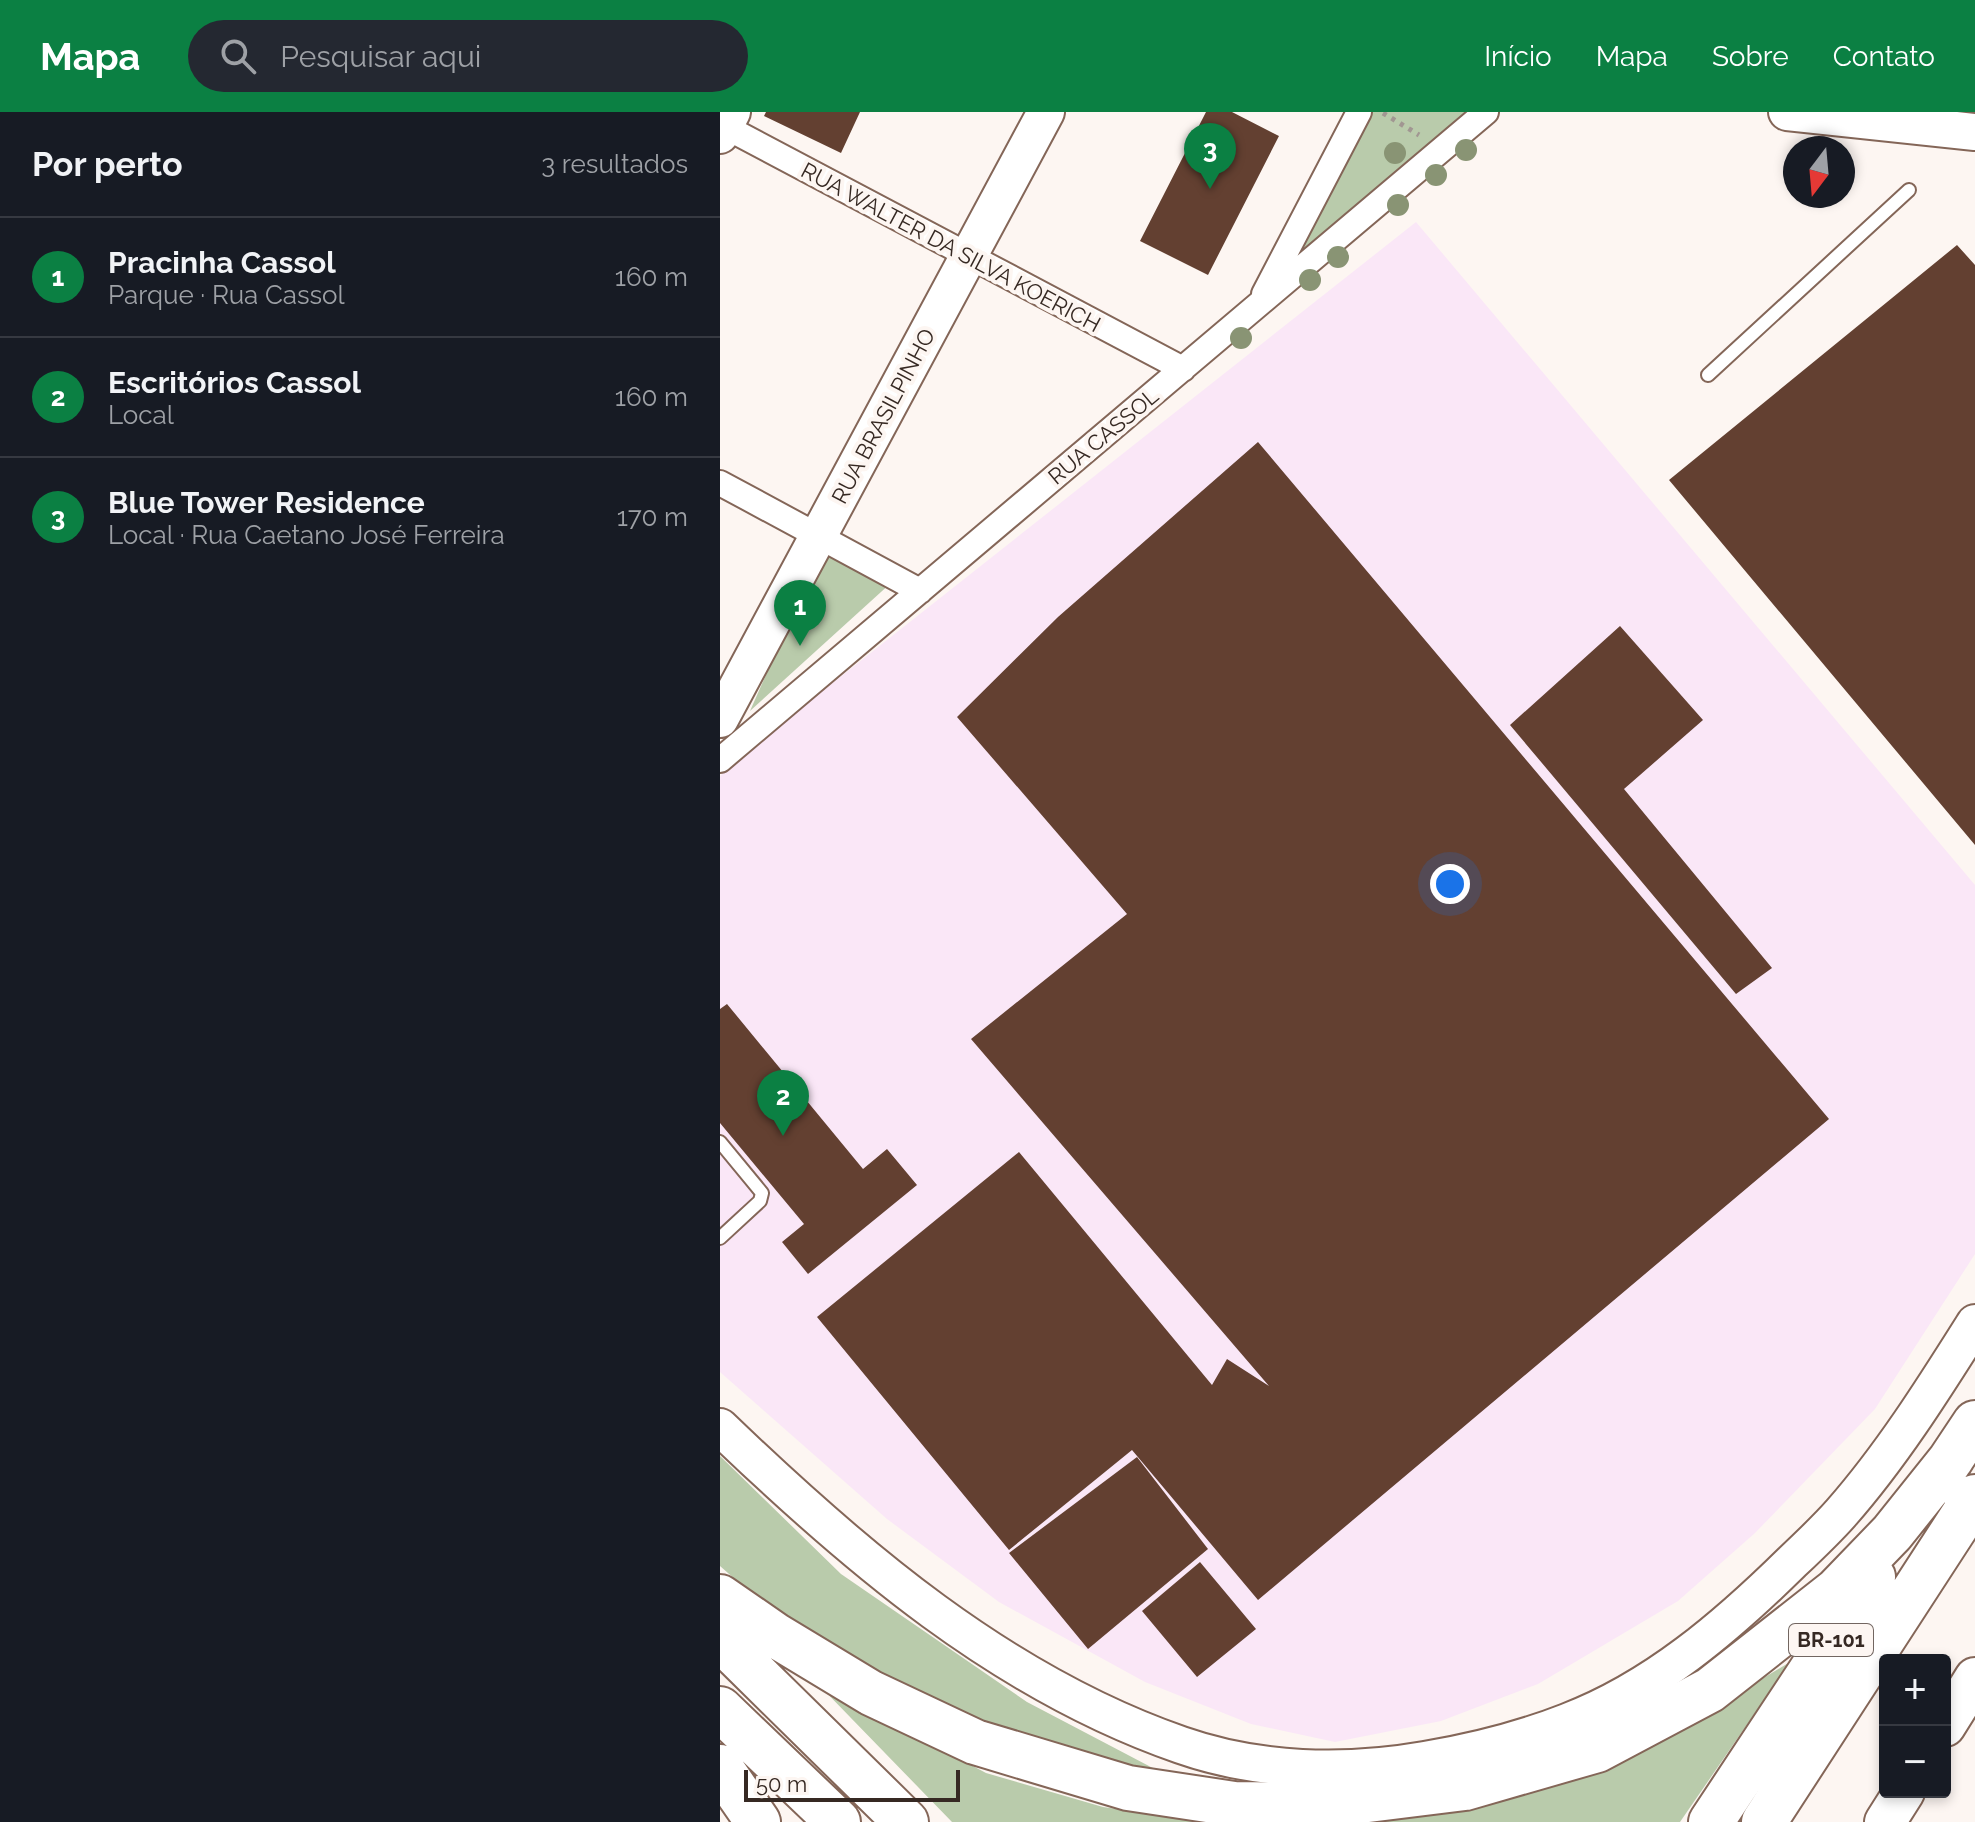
<!DOCTYPE html>
<html lang="pt">
<head>
<meta charset="utf-8">
<style>
	body { margin:0; font-family:Raleway,sans-serif; background:#242831; color:#f1f3f6 }
	.controls { position:absolute; right:24px; bottom:24px; display:grid; overflow:hidden; border-radius:8px; box-shadow:0 4px 12px #0003 }
	.controls button { width:72px; height:72px; display:grid; place-items:center; padding:0; border:0; border-bottom:2px solid #363941; background:#171b24; color:#f1f3f6; font:40px sans-serif }
	.compass { position:absolute; left:1063px; top:24px; width:72px; height:72px; border-radius:50%; background:#171b24; box-shadow:0 4px 12px #0003; rotate:196deg }
	.scale { position:absolute; left:24px; bottom:20px; width:216px; box-sizing:border-box; padding-left:8px; border:4px solid #362923; border-top:0; font-size:22px; line-height:28px; white-space:nowrap; color:#362923; -webkit-text-stroke:6px #fdf6f2; paint-order:stroke }
	.you { position:absolute; left:730px; top:772px; width:28px; height:28px; margin:-20px; border:6px solid #fff; border-radius:50%; background:#1a73e8; box-shadow:0 0 0 12px #1a73e833 }
	.badge { display:grid; place-items:center; width:52px; height:52px; border-radius:50%; background:#0b8043; color:#fff; font-size:26px; font-weight:700 }
	.pin { position:absolute; translate:-50% -66px; filter:drop-shadow(0 2px 4px #0008) }
	.pin::after { content:''; position:absolute; top:42px; width:28px; height:24px; background:inherit; clip-path:polygon(0 0,100% 0,50% 100%) }
	.list { margin:0; padding:0; list-style:none }
	h2 { display:flex; justify-content:space-between; align-items:center; height:104px; margin:0; padding:0 32px; font-size:34px }
	h2 small { font-size:26px; font-weight:400; color:#9ea1a6 }
	.list li { display:grid; grid-template-columns:52px 1fr auto; gap:24px; align-items:center; box-sizing:border-box; height:120px; padding:0 32px; border-top:2px solid #363941 }
	.list b { display:block; font-size:30px; white-space:nowrap }
	.list p { margin:0; font-size:26px; white-space:nowrap; color:#9ea1a6 }
	.list em { font-size:26px; font-style:normal; color:#9ea1a6 }
	.icon { flex:none; width:44px; height:44px; fill:none; stroke:currentColor; stroke-width:2; stroke-linecap:round; stroke-linejoin:round }
	.map { position:relative; flex:none; width:1255px; height:1710px; overflow:hidden }
	header { display:flex; align-items:center; gap:48px; box-sizing:border-box; height:112px; padding:0 40px; background:#0b8043; color:#fff }
	header strong { font-size:38px }
	nav { display:flex; gap:44px; margin-inline-start:auto; font-size:28px }
	.search { width:560px; height:72px; background:#242831; display:flex; align-items:center; gap:20px; box-sizing:border-box; padding:0 28px; border-radius:44px; color:#9ea1a6; font-size:30px }
	main { display:flex }
	aside { flex:1; background:#171b24 }
	.map>svg:first-child { display:block }
	.industrial { fill:#fae7f7 }
	.green { fill:#b9cbab }
	.building { fill:#634031 }
	.lines { fill:none; stroke-linecap:round; stroke-linejoin:round }
	.lane-casing { stroke:#846658; stroke-width:16 }
	.street-casing { stroke:#846658; stroke-width:28 }
	.secondary-casing { stroke:#846658; stroke-width:40 }
	.primary-casing { stroke:#846658; stroke-width:44 }
	.highway-casing { stroke:#846658; stroke-width:48 }
	.path { stroke:#a19792; stroke-width:5; stroke-dasharray:4 6; stroke-linecap:butt }
	.lane { stroke:#fff; stroke-width:12 }
	.street { stroke:#fff; stroke-width:24 }
	.secondary { stroke:#fff; stroke-width:36 }
	.primary { stroke:#fff; stroke-width:40 }
	.highway { stroke:#fff; stroke-width:44 }
	.tree { fill:#899474 }
	.labels { text-anchor:middle; dominant-baseline:central; stroke-width:8; stroke-linejoin:round; paint-order:stroke }
	.shield { fill:#fdf6f2; stroke:#726661; stroke-width:2 }
	.shield-label { font-size:20px; font-weight:bold; fill:#362923 }
	.street-label { font-size:22px; fill:#362923; stroke:#fdf6f2 }
</style>
</head>
<body>
<header>
<strong>Mapa</strong>
<div class="search"><svg class="icon" aria-label="search" viewBox="0 0 24 24"><circle cx="10" cy="10" r="6"/><path d="M15 15l6 6"/></svg>Pesquisar aqui</div>
<nav><a>Início</a><a>Mapa</a><a>Sobre</a><a>Contato</a></nav>
</header>
<main>
<aside>
<h2>Por perto<small>3 resultados</small></h2>
<ul class="list">
<li><span class="badge">1</span><div><b>Pracinha Cassol</b><p>Parque · Rua Cassol</p></div><em>160 m</em></li>
<li><span class="badge">2</span><div><b>Escritórios Cassol</b><p>Local</p></div><em>160 m</em></li>
<li><span class="badge">3</span><div><b>Blue Tower Residence</b><p>Local · Rua Caetano José Ferreira</p></div><em>170 m</em></li>
</ul>
</aside>
<div class="map">
<svg width="1255" height="1710" viewBox="0 0 1255 1710">
	<rect width="100%" height="100%" fill="#fdf6f2"/>
	<!-- industrial -->
	<path class="industrial" d="M696,110L1255,773V1142L1155,1297L1035,1421L958,1489L818,1572L721,1609L615,1630L531,1612L425,1570L279,1490L167,1407L0,1260V665L5,656Z"/>
	<!-- green -->
	<path class="green" d="M651,0H752L568,158Z
		M103,434L172,470L30,599Z
		M0,1344L121,1462L307,1590L448,1664L310,1636L217,1600L58,1505L0,1454Z
		M1070,1550L960,1710H619L774,1691L940,1628Z
		M97,1571L266,1661L383,1695L487,1710H232Z"/>
	<!-- building -->
	<path class="building" d="M46,0H140L121,41L44,4Z
		M486,0H512L559,24L488,163L420,129Z
		M1237,133L1255,153V733L949,368Z
		M538,330L1109,1007L538,1488L412,1338L289,1438L97,1205L299,1040L492,1273L507,1247L549,1274L251,927L407,802L237,605L338,505Z
		M900,514L983,608L904,677L1052,856L1016,882L790,613Z
		M7,892L143,1057L167,1037L197,1073L88,1162L62,1130L84,1112L0,1011V897Z
		M417,1345L488,1437L368,1537L289,1441Z
		M480,1450L536,1517L477,1565L422,1499Z"/>
	<g class="lines">
		<defs>
			<path id="lane" d="M988,263L1189,78
				M0,1030L42,1081L40,1089L0,1126"/>
			<path id="street" d="M0,12L463,257
				M544,182L639,0
				M0,371L200,479
				M0,648L766,0"/>
			<path id="secondary" d="M1067,0L1255,20
				M0,23L12,0
				M0,607L326,0
				M0,1315C134,1444 282,1571 461,1633C538,1660 625,1662 705,1648C753,1640 801,1628 847,1610C934,1577 1007,1514 1072,1450C1089,1434 1106,1418 1121,1401C1172,1343 1214,1276 1255,1211"/>
			<path id="primary" d="M1225,1614L1255,1566
				M1165,1710L1184,1680"/>
			<path id="highway" d="M1215,1371L1255,1311
				M0,1485L55,1523L151,1581L255,1630L408,1676L514,1692L607,1693L745,1676L877,1638L990,1578L1117,1478L1172,1421L1232,1346
				M0,1527L186,1710
				M0,1597L118,1710
				M0,1655L38,1710
				M991,1710L1153,1465
				M1044,1710L1255,1385"/>
		</defs>
		<!-- lane casing -->
		<use href="#lane" class="lane-casing"/>
		<!-- street casing -->
		<use href="#street" class="street-casing"/>
		<!-- secondary casing -->
		<use href="#secondary" class="secondary-casing"/>
		<!-- primary casing -->
		<use href="#primary" class="primary-casing"/>
		<!-- highway casing -->
		<use href="#highway" class="highway-casing"/>
		<!-- path -->
		<path class="path" d="M663,1L699,23"/>
		<!-- lane -->
		<use href="#lane" class="lane"/>
		<!-- street -->
		<use href="#street" class="street"/>
		<!-- secondary -->
		<use href="#secondary" class="secondary"/>
		<!-- primary -->
		<use href="#primary" class="primary"/>
		<!-- highway -->
		<use href="#highway" class="highway"/>
	</g>
	<!-- trees -->
	<g class="tree">
		<circle cx="746" cy="38" r="11"/>
		<circle cx="675" cy="41" r="11"/>
		<circle cx="716" cy="63" r="11"/>
		<circle cx="678" cy="93" r="11"/>
		<circle cx="618" cy="145" r="11"/>
		<circle cx="590" cy="168" r="11"/>
		<circle cx="521" cy="226" r="11"/>
	</g>
	<g class="labels">
		<!-- shield labels -->
		<rect class="shield" x="1069" y="1512" width="84" height="32" rx="6"/>
		<g class="shield-label">
			<text x="1111" y="1528">BR-101</text>
		</g>
		<!-- street labels -->
		<g class="street-label">
			<text transform="translate(231 135) rotate(28)">RUA WALTER DA SILVA KOERICH</text>
			<text transform="translate(163 304) rotate(-62)">RUA BRASILPINHO</text>
			<text transform="translate(383 324) rotate(-40)">RUA CASSOL</text>
		</g>
	</g>
</svg>
<div class="controls">
<button>+</button>
<button>−</button>
</div>
<svg class="compass" viewBox="-18 -18 36 36"><path d="M0-13l5 13h-10z" fill="#e53935"/><path d="M0 13l5-13h-10z" fill="#9ea1a6"/></svg>
<div class="scale">50 m</div>
<div class="you"></div>
<div class="pin badge" style="left:80px;top:534px">1</div>
<div class="pin badge" style="left:63px;top:1024px">2</div>
<div class="pin badge" style="left:490px;top:77px">3</div>
</div>
</main>
</body>
</html>
